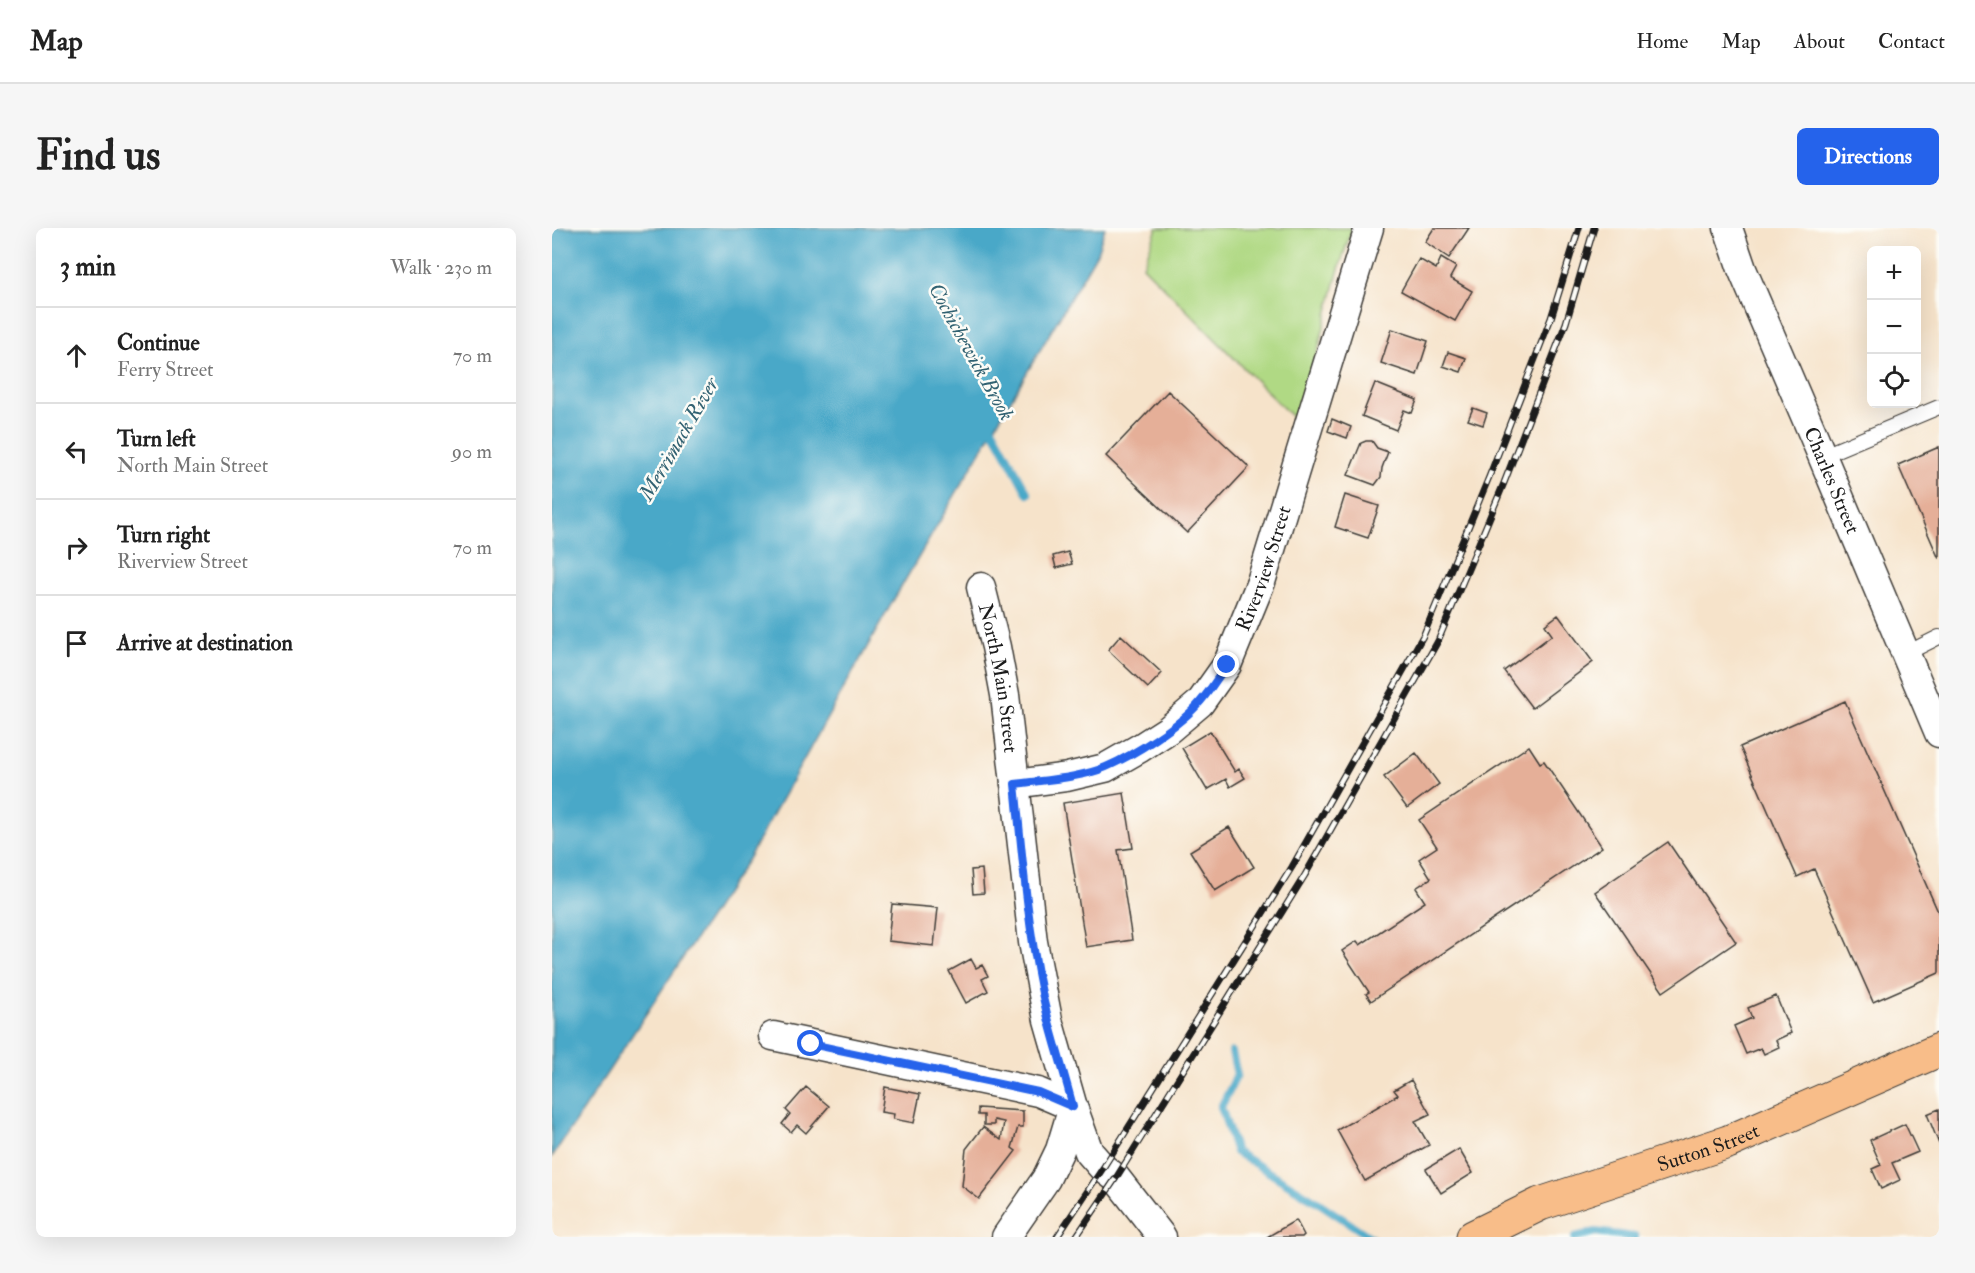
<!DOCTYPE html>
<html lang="en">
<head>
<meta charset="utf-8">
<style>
	body { margin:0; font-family:"IM FELL Double Pica",serif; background:#f6f6f6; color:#222 }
	.controls { position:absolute; right:18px; top:18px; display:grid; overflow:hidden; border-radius:9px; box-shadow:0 6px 24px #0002 }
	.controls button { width:54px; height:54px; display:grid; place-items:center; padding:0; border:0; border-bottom:2px solid #e0e0e0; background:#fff; color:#222; font:30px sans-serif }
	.stop { position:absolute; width:18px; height:18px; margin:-14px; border:4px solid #2563eb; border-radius:50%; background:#fff }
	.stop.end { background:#2563eb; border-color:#fff; box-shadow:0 2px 6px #0008 }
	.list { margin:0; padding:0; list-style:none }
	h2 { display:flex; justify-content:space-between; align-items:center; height:78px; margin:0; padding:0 24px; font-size:26px }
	h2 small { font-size:20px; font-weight:400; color:#767676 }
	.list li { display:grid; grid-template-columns:39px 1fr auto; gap:18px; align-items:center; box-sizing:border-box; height:96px; padding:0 24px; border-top:2px solid #e0e0e0 }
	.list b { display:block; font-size:22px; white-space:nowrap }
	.list p { margin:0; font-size:20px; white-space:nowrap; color:#767676 }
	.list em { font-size:20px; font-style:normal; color:#767676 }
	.icon { flex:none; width:33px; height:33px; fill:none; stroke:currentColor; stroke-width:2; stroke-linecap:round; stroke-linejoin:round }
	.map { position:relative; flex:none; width:1387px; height:1009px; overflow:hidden; border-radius:9px }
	header { display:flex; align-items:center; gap:36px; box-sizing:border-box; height:84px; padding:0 30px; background:#fff; border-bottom:2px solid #e0e0e0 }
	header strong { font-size:28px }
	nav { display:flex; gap:33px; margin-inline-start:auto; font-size:21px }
	.intro { display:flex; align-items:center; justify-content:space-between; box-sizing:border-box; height:144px; padding:0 36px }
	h1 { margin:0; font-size:42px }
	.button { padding:15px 27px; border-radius:9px; background:#2563eb; color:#fff; font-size:21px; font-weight:700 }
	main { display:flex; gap:36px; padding:0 36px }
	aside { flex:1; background:#fff; border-radius:9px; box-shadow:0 6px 24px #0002 }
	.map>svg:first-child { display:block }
	.green { fill:#b0d984; stroke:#667a50; stroke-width:1.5 }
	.water { fill:#49a8c8; stroke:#326272; stroke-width:1.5 }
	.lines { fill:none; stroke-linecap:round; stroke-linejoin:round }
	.stream { stroke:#49a8c8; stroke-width:8 }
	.building { fill:#e5af98 }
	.lane-casing { stroke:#3d3a36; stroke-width:16 }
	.street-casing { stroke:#3d3a36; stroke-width:31 }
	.highway-casing { stroke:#3d3a36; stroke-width:35 }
	.lane { stroke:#fff; stroke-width:14 }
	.street { stroke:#fff; stroke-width:28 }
	.highway { stroke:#f8bd89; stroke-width:33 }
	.rail-casing { stroke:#1c1c1c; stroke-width:7 }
	.rail { stroke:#fdfcf7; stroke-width:4.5; stroke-dasharray:14; stroke-linecap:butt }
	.route { stroke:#2563eb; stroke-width:8 }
	.labels { text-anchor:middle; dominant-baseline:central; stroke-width:5; stroke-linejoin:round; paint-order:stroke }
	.street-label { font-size:20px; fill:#1c1c1c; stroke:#fdfcf7 }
	.water-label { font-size:21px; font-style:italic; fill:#326272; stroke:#fdfcf7 }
</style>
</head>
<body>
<header>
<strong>Map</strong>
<nav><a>Home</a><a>Map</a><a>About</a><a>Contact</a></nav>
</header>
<div class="intro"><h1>Find us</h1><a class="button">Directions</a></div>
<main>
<aside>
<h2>3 min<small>Walk · 230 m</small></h2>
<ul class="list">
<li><svg class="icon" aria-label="ahead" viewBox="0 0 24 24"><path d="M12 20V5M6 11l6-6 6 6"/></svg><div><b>Continue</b><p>Ferry Street</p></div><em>70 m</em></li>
<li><svg class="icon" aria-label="left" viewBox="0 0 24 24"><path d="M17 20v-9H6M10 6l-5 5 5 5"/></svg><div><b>Turn left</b><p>North Main Street</p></div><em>90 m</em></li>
<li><svg class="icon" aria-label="right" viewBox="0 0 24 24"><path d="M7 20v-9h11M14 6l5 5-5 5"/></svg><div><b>Turn right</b><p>Riverview Street</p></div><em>70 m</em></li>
<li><svg class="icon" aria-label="arrive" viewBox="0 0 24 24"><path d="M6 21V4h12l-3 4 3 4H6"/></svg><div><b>Arrive at destination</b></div></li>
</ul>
</aside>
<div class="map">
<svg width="1387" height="1009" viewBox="0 0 1387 1009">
	<rect width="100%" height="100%" fill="#fdfcf7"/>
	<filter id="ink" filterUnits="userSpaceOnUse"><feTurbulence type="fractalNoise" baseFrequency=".0167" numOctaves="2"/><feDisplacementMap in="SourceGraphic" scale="12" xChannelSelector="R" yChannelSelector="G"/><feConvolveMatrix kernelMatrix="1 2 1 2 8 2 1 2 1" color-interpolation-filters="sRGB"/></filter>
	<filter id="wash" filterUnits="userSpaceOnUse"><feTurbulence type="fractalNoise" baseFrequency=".008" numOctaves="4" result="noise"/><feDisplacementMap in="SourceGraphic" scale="24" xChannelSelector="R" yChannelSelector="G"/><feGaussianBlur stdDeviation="1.35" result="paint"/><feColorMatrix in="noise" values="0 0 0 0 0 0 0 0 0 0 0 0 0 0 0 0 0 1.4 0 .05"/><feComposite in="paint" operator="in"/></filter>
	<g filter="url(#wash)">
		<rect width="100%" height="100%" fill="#f6e3ca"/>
		<!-- green -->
		<path class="green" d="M605,0H800L786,44L747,196L591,38Z"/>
		<!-- water -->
		<path class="water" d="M1,0H553L545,25L341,373L196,631L0,929V3Z"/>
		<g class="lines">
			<!-- stream -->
			<path class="stream" d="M436,193L476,266
				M680,824L685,847L669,879L684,924L767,975L818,1009
				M1023,1009L1044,1004L1083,1009"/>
		</g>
		<g id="blocks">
			<!-- building -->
			<path class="building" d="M882,0H917L897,30L873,14Z
				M889,30L904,39L898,50L920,63L903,93L849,63L867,31L884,41Z
				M840,101L876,113L865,147L829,135Z
				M896,124L914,130L909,144L891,138Z
				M823,155L865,172L860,185L852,182L844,202L810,188Z
				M616,163L697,239L635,305L554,228Z
				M921,180L935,185L931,197L916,192Z
				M780,191L799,199L795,210L776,203Z
				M814,213H820L825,220L836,224L830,240L829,249L823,257L796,247L809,215Z
				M1387,219V331L1346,237Z
				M793,267L827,278L816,310L783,299Z
				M516,324L520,336L504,340L501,328Z
				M1006,387L1041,434L980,480L952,443L1000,407L993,397Z
				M569,407L610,445L596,460L556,422Z
				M1293,473L1387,686V745L1321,774L1262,641L1245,649L1188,519Z
				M658,503L683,544L687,541L693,550L678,559L674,551L655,562L630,520Z
				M977,518L988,535L992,533L1050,619L819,773L814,766L817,764L790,723L805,713L808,717L873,674L864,660L879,650L867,631L885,619L867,592Z
				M864,525L887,556L855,580L832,549Z
				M572,565L581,620L566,622L580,712L534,719L511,575Z
				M677,599L702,639L663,663L638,623Z
				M1116,614L1184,714L1111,764L1043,664Z
				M430,641L432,665L421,666L419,642Z
				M340,676L386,680L382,718L336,713Z
				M419,731L424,740L430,737L436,748L430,751L436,763L414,775L397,743Z
				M1224,768L1239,805L1224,812L1227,819L1212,826L1209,820L1194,826L1182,798L1200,790L1196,780Z
				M859,852L878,886L863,893L877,917L813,953L785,902L846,867L842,862Z
				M254,859L277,878L254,905L245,897L239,904L230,896L238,886L234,882Z
				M333,859L368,866L362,895L341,891L342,886L329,884Z
				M426,880L471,883V899H466L460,920L464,923L427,971L410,958L414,921L431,899L449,912L452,894L442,892V897H432V887H426Z
				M1387,881V916L1375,886Z
				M1353,896L1366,924L1340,935L1348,952L1329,961L1320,941L1329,937L1318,912Z
				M907,921L921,945L889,965L874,941Z
				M744,992L752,1007L750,1009H715Z"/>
		</g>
	</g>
	<g filter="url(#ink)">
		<use href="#blocks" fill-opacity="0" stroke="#3d3a36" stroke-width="1.5"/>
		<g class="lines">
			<defs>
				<path id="lane" d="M1270,228L1387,179
					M1353,426L1387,409"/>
				<g id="street">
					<path id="s1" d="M1176,0L1190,41L1260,204L1387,505"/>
					<path id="s2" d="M429,359L444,419L453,467L481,714L496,792L521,879L537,924L551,940L564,950L610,1009"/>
					<path id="s3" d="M463,556L515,549L553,540L588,520L616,502L648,475L675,437L709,354L817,0"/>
					<path d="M221,808L486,864L521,879"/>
					<path d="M454,1009L494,951L508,922L521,879"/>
				</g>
				<g id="highway">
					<path id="s4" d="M921,1009L988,976L1176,914L1387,822"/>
				</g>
			</defs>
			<!-- lane casing -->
			<use href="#lane" class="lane-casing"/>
			<!-- street casing -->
			<use href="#street" class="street-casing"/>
			<!-- highway casing -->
			<use href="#highway" class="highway-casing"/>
			<!-- lane -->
			<use href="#lane" class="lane"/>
			<!-- street -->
			<use href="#street" class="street"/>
			<!-- highway -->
			<use href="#highway" class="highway"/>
			<defs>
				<path id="rail" d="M505,1009L551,940L740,639L872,406L937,249L999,90L1027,0
					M524,1009L564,950L753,647L886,413L952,255L1014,95L1042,0"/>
			</defs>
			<!-- rail casing -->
			<use href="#rail" class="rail-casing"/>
			<!-- rail -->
			<use href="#rail" class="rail"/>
		</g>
	</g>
	<g class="lines" filter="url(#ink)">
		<!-- route -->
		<path class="route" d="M259,816L486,864L521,879C511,839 497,800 489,760C475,693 470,624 463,556C491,552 529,550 554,539C582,527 629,497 648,474C658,463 666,449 675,437"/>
	</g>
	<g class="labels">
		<!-- street labels -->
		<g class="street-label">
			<text stroke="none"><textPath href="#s1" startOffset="273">Charles Street</textPath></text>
			<text stroke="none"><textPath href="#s3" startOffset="357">Riverview Street</textPath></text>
			<text stroke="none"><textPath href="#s2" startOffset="93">North Main Street</textPath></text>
			<text stroke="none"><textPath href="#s4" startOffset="252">Sutton Street</textPath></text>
		</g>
		<!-- water labels -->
		<g class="water-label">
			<text transform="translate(419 124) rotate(61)">Cochichewick Brook</text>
			<text transform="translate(127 211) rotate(-60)">Merrimack River</text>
		</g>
	</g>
</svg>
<div class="controls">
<button>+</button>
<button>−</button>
<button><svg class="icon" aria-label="locate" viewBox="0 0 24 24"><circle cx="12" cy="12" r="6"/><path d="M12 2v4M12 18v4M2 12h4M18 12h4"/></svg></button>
</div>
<div class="stop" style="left:259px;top:816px"></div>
<div class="stop end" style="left:675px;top:437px"></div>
</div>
</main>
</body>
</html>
